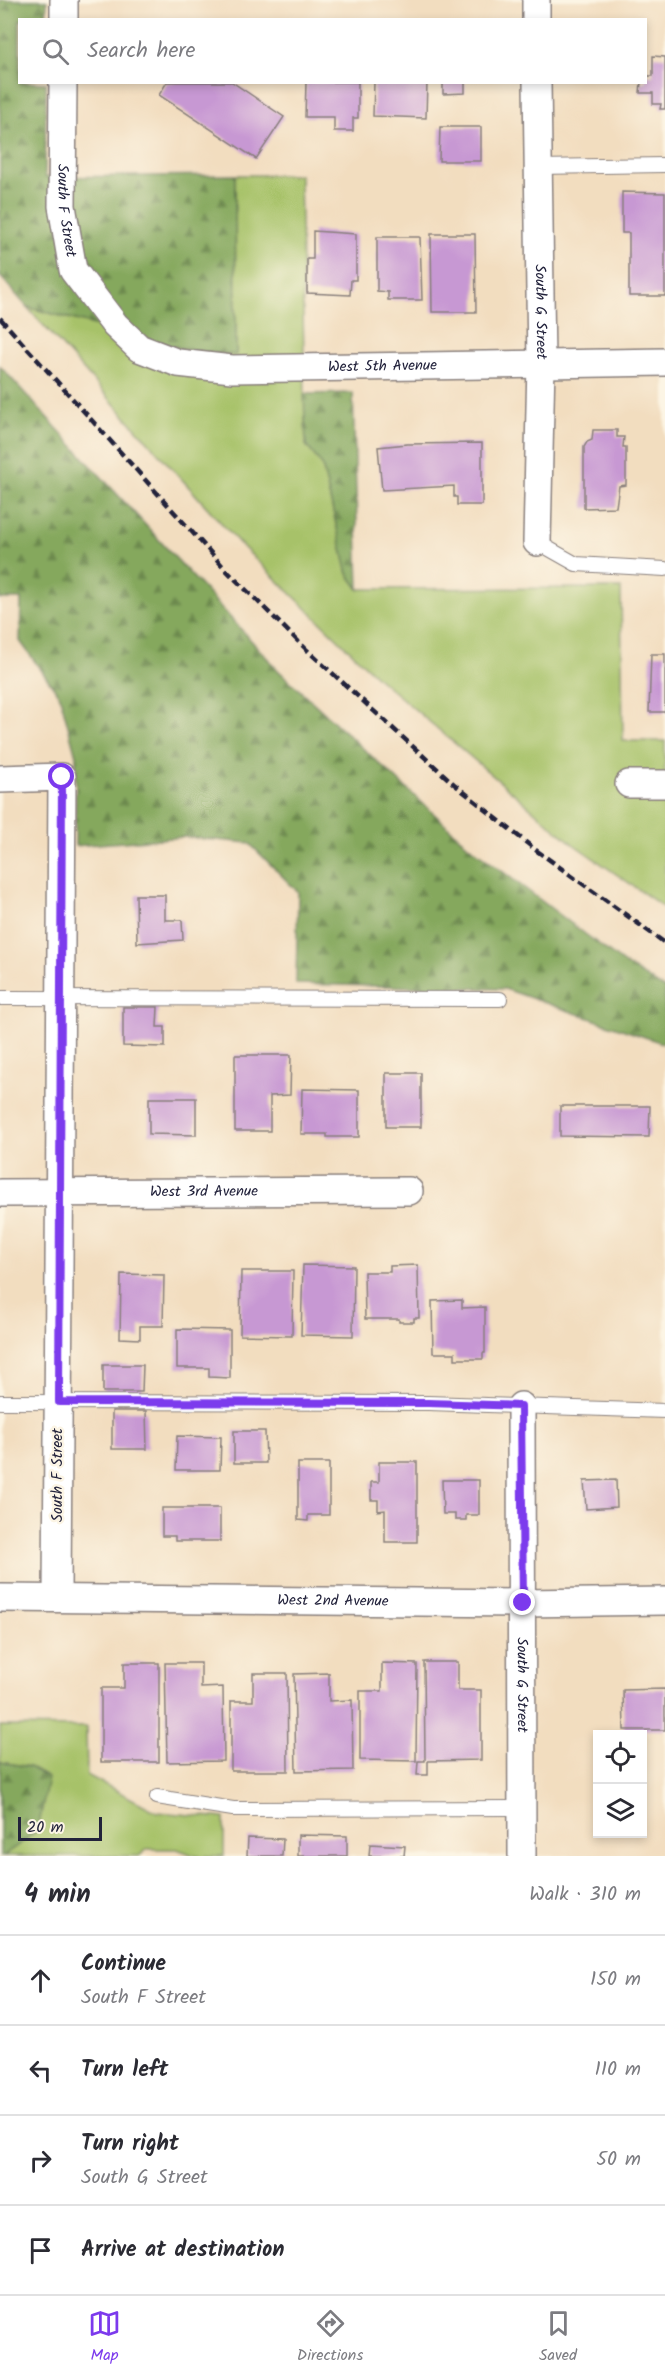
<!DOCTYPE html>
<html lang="en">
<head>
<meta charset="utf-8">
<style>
	body { margin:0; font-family:Kalam,sans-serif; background:#f2f2f3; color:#2b2b33 }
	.controls { position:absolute; right:18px; bottom:18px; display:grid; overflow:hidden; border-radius:0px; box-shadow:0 3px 9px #0003 }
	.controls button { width:54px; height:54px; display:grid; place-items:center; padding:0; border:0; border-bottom:2px solid #e1e1e2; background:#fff; color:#2b2b33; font:30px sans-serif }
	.scale { position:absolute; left:18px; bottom:15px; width:84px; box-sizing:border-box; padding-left:6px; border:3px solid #22223b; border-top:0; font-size:16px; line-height:21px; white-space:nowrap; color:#22223b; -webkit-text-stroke:4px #fcf5e5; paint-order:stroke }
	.stop { position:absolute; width:18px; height:18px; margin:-14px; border:4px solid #7c3aed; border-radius:50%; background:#fff }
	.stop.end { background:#7c3aed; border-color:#fff; box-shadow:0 2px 6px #0008 }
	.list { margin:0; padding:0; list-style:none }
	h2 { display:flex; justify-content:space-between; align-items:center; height:78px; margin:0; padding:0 24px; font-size:26px }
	h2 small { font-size:20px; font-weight:400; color:#7c7c81 }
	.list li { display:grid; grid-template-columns:39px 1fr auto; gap:18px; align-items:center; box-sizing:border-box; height:90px; padding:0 24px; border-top:2px solid #e1e1e2 }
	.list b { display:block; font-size:22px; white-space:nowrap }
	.list p { margin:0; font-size:20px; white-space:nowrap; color:#7c7c81 }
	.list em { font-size:20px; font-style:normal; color:#7c7c81 }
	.icon { flex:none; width:33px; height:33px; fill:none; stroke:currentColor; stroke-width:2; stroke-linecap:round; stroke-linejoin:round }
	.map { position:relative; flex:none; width:665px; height:1856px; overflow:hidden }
	.search { position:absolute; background:#fff; box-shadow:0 3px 9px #0003; left:18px; right:18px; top:18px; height:66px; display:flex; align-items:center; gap:15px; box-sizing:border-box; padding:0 21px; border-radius:0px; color:#7c7c81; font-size:22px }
	.sheet { height:438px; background:#fff }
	nav { display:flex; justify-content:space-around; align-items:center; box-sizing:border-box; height:84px; border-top:2px solid #e1e1e2; background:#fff; font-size:16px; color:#7c7c81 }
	nav a { display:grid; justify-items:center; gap:3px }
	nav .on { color:#7c3aed }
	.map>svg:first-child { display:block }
	.grass { fill:#a7c269; stroke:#647252; stroke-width:1.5 }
	.forest { fill:url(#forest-firs); stroke:#54654c; stroke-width:1.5 }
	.building { fill:#c798d3 }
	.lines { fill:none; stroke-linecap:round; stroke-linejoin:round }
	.service-casing { stroke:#8a807d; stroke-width:16 }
	.minor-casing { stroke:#8a807d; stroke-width:30 }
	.service { stroke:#fff; stroke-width:14 }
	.minor { stroke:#fff; stroke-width:27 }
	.rail { stroke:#22223b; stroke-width:4.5; stroke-dasharray:9 4.5; stroke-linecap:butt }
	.route { stroke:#7c3aed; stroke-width:8 }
	.labels { text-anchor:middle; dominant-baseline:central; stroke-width:5; stroke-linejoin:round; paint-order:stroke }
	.street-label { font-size:15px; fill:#22223b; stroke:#fcf5e5 }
</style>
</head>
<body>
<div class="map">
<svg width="665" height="1856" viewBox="0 0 665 1856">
	<defs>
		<pattern id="forest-firs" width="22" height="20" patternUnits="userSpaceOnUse" patternTransform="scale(1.5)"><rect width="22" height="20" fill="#85a85d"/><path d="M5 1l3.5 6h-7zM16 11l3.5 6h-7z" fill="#6c884e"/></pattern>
	</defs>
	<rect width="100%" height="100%" fill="#fcf5e5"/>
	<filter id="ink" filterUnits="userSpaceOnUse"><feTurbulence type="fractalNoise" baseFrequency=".0167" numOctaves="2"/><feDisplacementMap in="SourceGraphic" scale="12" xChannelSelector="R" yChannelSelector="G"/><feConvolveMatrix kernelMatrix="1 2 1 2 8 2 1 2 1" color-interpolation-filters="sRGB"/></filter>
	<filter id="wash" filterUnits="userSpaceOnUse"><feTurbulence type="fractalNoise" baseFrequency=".008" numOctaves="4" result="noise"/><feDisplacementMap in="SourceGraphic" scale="24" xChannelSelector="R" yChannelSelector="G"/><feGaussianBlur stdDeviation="1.35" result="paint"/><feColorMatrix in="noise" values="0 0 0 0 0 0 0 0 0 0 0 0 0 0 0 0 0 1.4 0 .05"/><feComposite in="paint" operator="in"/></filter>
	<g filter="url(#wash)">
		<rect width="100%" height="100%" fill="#f2ddbf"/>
		<!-- grass -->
		<path class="grass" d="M235,175H300L306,445L322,465L348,574L359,589L621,588L623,741H665V908L573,844L378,678L240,544L27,307L189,350L236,355Z
			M0,1726L86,1727L87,1775L157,1812L224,1818V1856H196L177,1849H148L139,1856H3L38,1830L29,1767L0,1762Z"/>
		<!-- forest -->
		<path class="forest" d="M0,0H47L46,19L20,20V82L46,83L45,177L235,175L236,355L189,350L27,307L0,276Z
			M0,366L279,671L469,846L626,965L665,989V1044L505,989L296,984L298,892L249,843L184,837L75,846L76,756L60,696L20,641L21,599H0Z
			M353,393L359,589L348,574L322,465L306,445L304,394Z
			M0,1762L29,1767L48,1778L38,1830L3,1856H0Z"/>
		<g id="blocks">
			<!-- building -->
			<path class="building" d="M653,56L665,57V109H660L661,104H653V93H640L641,82H646V76H653Z
				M167,82H232L284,117L256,159L159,95Z
				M306,82H358V118H353V131H334V117H305Z
				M374,82H427L426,118L373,116Z
				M443,82H465V93L443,94Z
				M440,127H481V161H439Z
				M622,192L665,193V296H629V233H622Z
				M313,231L356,234V280H351L350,295L307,293V259H313Z
				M431,234H475L476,312H432Z
				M377,237H420L422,300H388V292L377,291Z
				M593,430H617V437H624L623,447H626V485L619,486L616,507L584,508V447L587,442L592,440Z
				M482,443V505H457V497H454V486L382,490L378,447L407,444Z
				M651,654H665V712H649Z
				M136,895H165V920H182L183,940L137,943Z
				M123,1007H158L157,1027H165V1047L123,1046Z
				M235,1055H291L290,1095L270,1096V1131H235Z
				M386,1073H421V1127H386Z
				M302,1089L359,1090V1137H327V1134H301Z
				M149,1098H196V1135L149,1134Z
				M560,1106H650L649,1137L560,1136Z
				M303,1265L354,1266L353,1336L301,1335Z
				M418,1265L419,1318H414V1322H399V1319H365L364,1272H390V1266Z
				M241,1271H293L292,1336L240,1335Z
				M121,1274L164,1275L163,1326H140V1339L120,1338Z
				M462,1300V1308L485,1307V1353H483V1359H455V1353H433L432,1301Z
				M177,1329L230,1330V1378L209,1377V1368H177Z
				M103,1365H143L142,1392H103Z
				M112,1411H146L147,1449H112Z
				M234,1431H265L266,1463H234Z
				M177,1436L221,1437L220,1470H176Z
				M379,1462H417V1542H385V1510L378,1511V1500H371V1482H379Z
				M298,1463H329V1515H308V1521L298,1520Z
				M442,1480H479V1515H466V1520H455V1514H443Z
				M616,1480L617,1507L586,1509L584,1481Z
				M162,1508H220V1541H175V1536H162Z
				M424,1662H458V1690H481V1760L428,1761V1775H417L418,1761H425Z
				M124,1663H159V1762H101V1688H124Z
				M165,1663H201V1688L223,1687L224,1761L167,1762Z
				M382,1663L417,1664L416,1761L360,1760V1691H382Z
				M253,1673H287L288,1771H231V1701H253Z
				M329,1673V1701L352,1700L353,1770L296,1771L294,1674Z
				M665,1689V1730H624L623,1690Z
				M298,1835L347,1836V1856H298Z
				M248,1838L283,1839L282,1856H247Z
				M370,1844L405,1846L404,1856H369Z"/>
		</g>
	</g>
	<g filter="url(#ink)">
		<use href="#blocks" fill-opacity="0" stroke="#8a807d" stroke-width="1.5"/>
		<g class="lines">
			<defs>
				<path id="service" d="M538,167L665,165
					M537,542L576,564L665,569
					M0,998L500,999
					M0,1402L428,1403L665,1411
					M157,1797L233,1809L522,1808"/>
				<g id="minor">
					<path d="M536,0V20"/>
					<path d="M64,20V0"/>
					<path id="s1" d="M63,82L62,206L73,270L115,325L139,348L178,363L232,369L665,362"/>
					<path id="s2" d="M537,82L541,363L537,542"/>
					<path d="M0,779L62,777L57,1597"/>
					<path d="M629,784H665"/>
					<path id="s3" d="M0,1193L409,1191"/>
					<path id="s4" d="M521,1406L522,1856"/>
					<path id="s5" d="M0,1598L523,1603L665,1601"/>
				</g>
			</defs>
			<!-- service casing -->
			<use href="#service" class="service-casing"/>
			<!-- minor casing -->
			<use href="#minor" class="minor-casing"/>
			<!-- service -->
			<use href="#service" class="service"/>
			<!-- minor -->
			<use href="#minor" class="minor"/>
			<!-- rail -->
			<path class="rail" d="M0,318L228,572L307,650L454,784L533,848L665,943"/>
		</g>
	</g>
	<g class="lines" filter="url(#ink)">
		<!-- route -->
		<path class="route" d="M62,777L59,1402L428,1403L521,1406L523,1603"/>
	</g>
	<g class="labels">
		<!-- street labels -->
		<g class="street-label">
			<text stroke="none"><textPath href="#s1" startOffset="129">South F Street</textPath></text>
			<text stroke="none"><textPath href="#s2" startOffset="230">South G Street</textPath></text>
			<text stroke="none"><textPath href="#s1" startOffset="538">West 5th Avenue</textPath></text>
			<text stroke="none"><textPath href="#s3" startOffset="204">West 3rd Avenue</textPath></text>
			<text transform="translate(58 1475) rotate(-90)">South F Street</text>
			<text stroke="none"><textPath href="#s5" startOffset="333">West 2nd Avenue</textPath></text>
			<text stroke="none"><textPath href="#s4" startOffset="279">South G Street</textPath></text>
		</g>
	</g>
</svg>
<div class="controls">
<button><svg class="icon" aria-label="locate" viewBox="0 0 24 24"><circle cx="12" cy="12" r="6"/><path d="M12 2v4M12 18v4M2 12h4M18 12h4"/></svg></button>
<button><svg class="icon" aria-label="layers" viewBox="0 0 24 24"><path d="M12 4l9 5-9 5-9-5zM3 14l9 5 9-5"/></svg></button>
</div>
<div class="scale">20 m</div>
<div class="stop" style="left:62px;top:777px"></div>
<div class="stop end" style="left:523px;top:1603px"></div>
<div class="search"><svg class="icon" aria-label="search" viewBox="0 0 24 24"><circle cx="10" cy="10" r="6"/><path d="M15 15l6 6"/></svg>Search here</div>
</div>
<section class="sheet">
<h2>4 min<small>Walk · 310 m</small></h2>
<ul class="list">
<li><svg class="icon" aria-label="ahead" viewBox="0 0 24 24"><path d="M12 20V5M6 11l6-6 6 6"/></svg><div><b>Continue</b><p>South F Street</p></div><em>150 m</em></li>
<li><svg class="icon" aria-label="left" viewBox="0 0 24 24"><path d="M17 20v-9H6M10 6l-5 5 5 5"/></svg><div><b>Turn left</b></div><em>110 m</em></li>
<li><svg class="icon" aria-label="right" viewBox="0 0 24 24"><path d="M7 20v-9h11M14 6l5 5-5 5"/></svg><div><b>Turn right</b><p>South G Street</p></div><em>50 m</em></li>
<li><svg class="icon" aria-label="arrive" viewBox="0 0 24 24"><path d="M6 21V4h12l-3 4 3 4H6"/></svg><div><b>Arrive at destination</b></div></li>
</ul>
</section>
<nav>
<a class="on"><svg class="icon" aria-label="map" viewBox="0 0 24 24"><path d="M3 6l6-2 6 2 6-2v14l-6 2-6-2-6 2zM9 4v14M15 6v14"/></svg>Map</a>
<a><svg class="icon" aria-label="directions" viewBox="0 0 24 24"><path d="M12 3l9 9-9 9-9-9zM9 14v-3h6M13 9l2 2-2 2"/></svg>Directions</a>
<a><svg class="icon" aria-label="saved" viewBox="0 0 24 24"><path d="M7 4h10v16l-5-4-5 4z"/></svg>Saved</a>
</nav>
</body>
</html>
